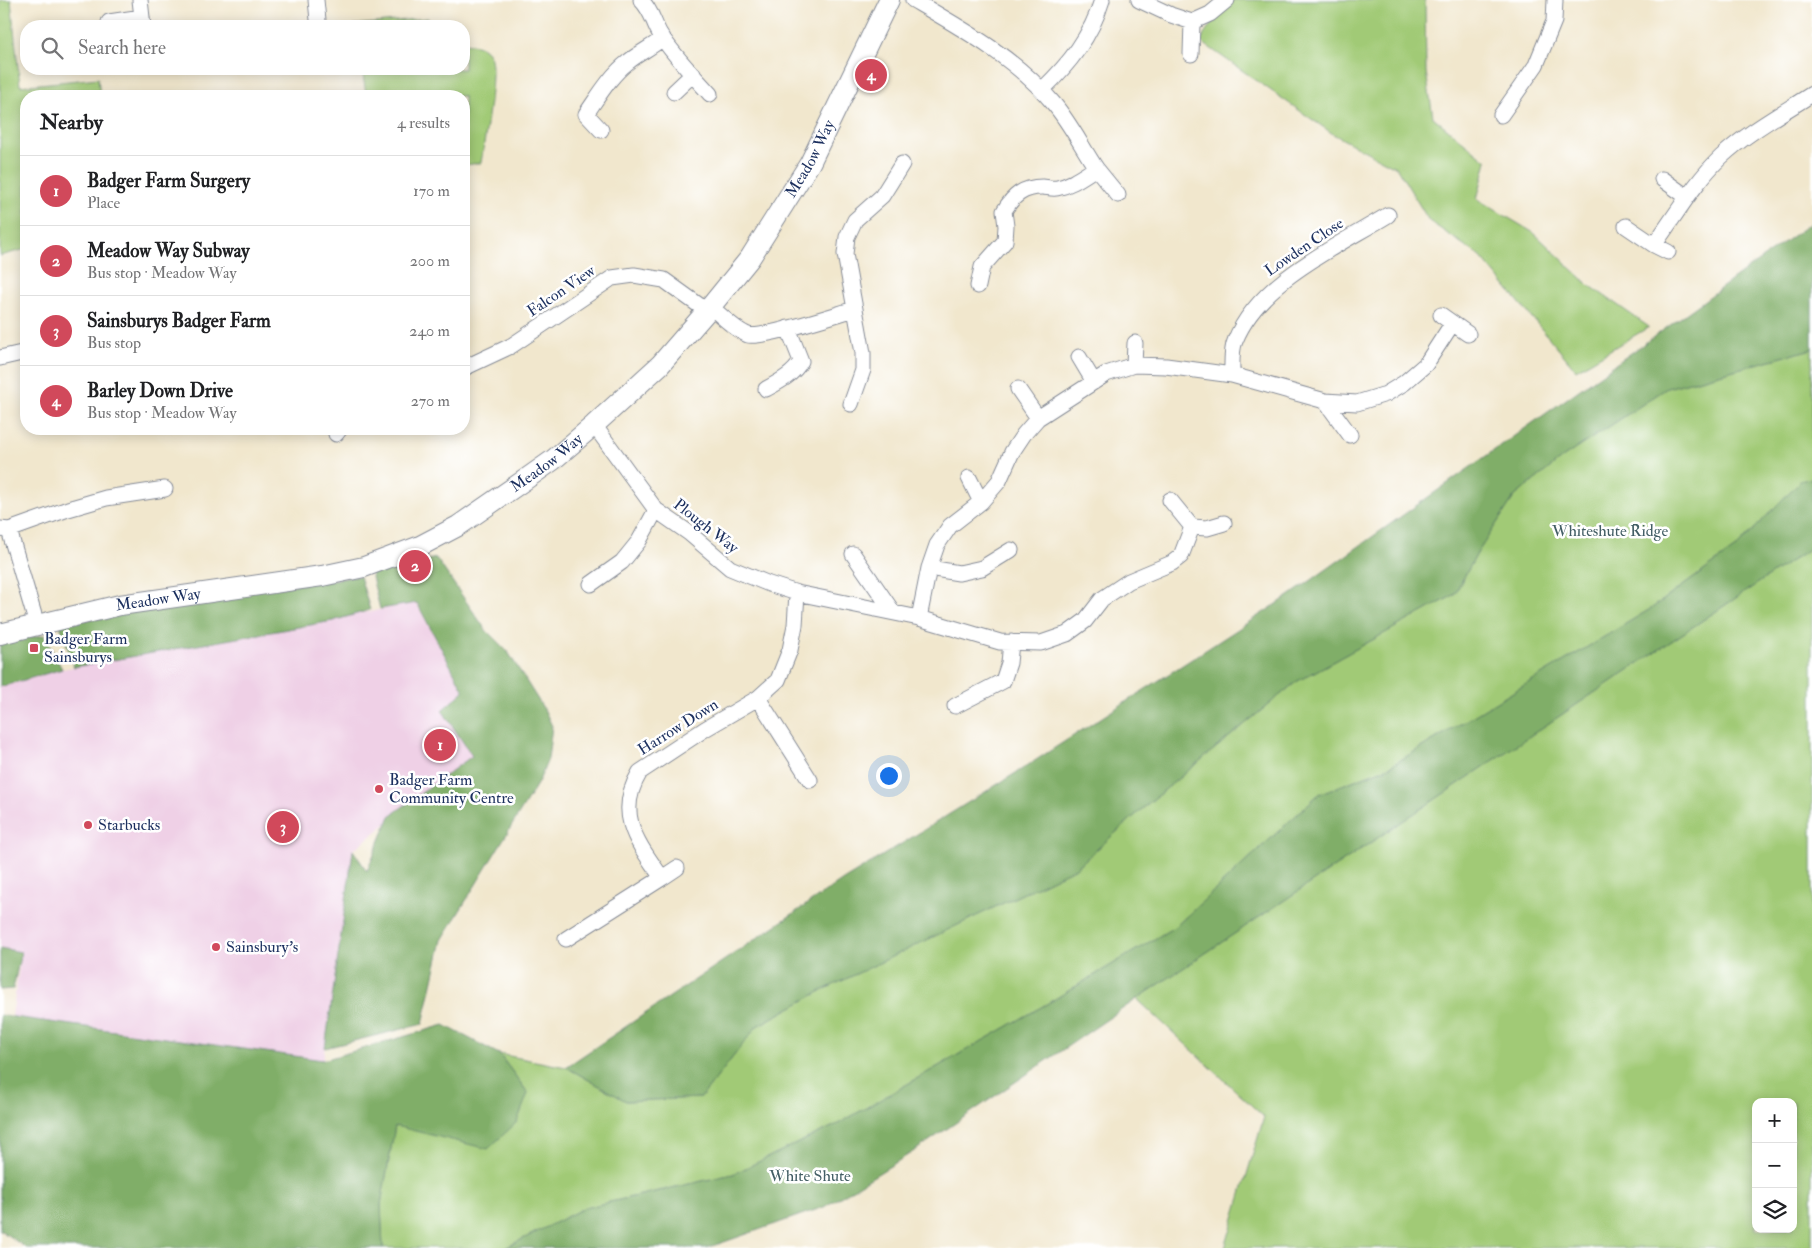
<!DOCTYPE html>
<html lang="en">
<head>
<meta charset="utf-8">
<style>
	body { margin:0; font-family:"IM FELL Double Pica",serif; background:#f6f6f6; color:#202124 }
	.controls { position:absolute; right:15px; bottom:15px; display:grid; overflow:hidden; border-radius:10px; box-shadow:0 2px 12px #0003 }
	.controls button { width:45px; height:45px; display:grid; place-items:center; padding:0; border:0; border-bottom:1px solid #e0e0e0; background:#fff; color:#202124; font:25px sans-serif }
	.you { position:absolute; left:888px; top:775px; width:18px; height:18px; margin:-12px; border:4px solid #fff; border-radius:50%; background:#1a73e8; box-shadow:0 0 0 8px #1a73e833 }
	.badge { display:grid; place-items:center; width:32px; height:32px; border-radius:50%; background:#d1495b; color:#fff; font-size:16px; font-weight:700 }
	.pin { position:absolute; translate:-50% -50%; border:2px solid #fff; box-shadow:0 1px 5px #0006 }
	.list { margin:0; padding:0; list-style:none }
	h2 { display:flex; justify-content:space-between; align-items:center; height:65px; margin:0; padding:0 20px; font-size:21px }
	h2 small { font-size:16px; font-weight:400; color:#757577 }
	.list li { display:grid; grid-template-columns:32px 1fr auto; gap:15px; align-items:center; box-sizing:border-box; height:70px; padding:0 20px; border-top:1px solid #e0e0e0 }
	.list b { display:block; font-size:19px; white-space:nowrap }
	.list p { margin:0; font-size:16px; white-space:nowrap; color:#757577 }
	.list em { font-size:16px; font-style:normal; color:#757577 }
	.icon { flex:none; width:28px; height:28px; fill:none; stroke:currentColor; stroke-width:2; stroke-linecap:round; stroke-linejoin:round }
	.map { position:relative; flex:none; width:1812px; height:1248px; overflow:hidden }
	.search { position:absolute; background:#fff; box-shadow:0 2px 12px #0003; left:20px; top:20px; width:450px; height:55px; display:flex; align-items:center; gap:12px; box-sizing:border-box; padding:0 18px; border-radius:20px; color:#757577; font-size:19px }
	.panel { position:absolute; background:#fff; box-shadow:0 2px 12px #0003; left:20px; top:90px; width:450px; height:345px; border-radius:20px }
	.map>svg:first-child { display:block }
	.built { fill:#efd0e6 }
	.green { fill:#a1ca76; stroke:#5e7c6a; fill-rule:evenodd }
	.forest { fill:#80ae67; stroke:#4e6e62 }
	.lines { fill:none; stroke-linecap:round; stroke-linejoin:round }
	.minor-casing { stroke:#868b96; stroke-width:17 }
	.tertiary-casing { stroke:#868b96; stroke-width:22 }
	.minor { stroke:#fff; stroke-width:15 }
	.tertiary { stroke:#fff; stroke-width:20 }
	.poi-dot { fill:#d1495b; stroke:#fff; stroke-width:2 }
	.labels { text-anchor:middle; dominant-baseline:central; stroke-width:5; stroke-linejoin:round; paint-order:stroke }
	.street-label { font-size:16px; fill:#1b2f5e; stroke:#fff }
	.park-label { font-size:16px; fill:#435e65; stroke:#fff }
	.poi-label { font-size:16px; fill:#1b2f5e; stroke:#fff; text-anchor:start }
</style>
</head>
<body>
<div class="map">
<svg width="1812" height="1248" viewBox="0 0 1812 1248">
	<rect width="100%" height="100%" fill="#fff"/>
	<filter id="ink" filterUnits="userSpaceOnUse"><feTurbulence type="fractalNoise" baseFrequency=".02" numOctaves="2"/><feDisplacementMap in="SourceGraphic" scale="10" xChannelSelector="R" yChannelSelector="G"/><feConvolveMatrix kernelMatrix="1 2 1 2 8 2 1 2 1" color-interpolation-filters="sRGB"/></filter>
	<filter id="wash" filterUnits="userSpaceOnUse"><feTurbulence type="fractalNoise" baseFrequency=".0096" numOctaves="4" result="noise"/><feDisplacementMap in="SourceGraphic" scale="20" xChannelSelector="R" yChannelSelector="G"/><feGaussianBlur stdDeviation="1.12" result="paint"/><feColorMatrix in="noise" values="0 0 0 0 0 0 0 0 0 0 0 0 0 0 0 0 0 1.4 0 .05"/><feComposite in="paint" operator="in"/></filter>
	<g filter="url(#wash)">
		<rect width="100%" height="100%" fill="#f1e7cd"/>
		<!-- built -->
		<path class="built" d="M416,603L464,691L442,710L472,756L353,850L323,1060L12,1017L21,952L0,948V687L62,669Z"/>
		<!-- green -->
		<path class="green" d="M0,0H11L20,86L98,78L100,96H26V249L0,256Z
			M1227,0H1425L1426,72L1433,117L1487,161L1477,199L1534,233L1589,285L1649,327L1576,370L1480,256L1429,221L1397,168L1333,134L1200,41Z
			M428,18L431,26L354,25Z
			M464,43C474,44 485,45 490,56C497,70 484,143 481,163L464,165V96H344L366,94L362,69H464Z
			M1812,349V478L1800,482L1737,547L1652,608L1389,767L1319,794L1176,926L1050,1002L838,1124L733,1174L584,1208L505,1248H383L381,1204L395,1126L528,1093L499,1054L566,1067L626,1101L701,1098L757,1026L823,990L1076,868L1150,802L1296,682L1454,595L1478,552L1514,497L1562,458L1667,388Z
			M1812,547V1248H1225L1264,1117L1137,999ZM1756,1102H1793V1229H1756Z"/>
		<!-- forest -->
		<path class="forest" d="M1812,222V349L1667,388L1562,458L1514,497L1478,552L1454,595L1296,682L1150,802L1076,868L823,990L757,1026L701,1098L626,1101L566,1067L843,880L1019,771L1289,596L1669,326Z
			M1812,478V547L1137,999L916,1150L824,1207L707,1248H505L584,1208L733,1174L838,1124L1050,1002L1176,926L1319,794L1389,767L1652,608L1737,547L1800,481Z
			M436,558L486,630L508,652L545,711L552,726L548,759L539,781L442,940L423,1024L325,1048L353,850L367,871L390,816L472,756L442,710L464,691L417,603L380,609L371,573Z
			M360,576L370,610L333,621L74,667L60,625L193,599Z
			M44,635L62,669L0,687V642Z
			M0,948L21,952L13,989L0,990Z
			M0,1015L323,1060L444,1025L499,1054L528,1093L517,1122L488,1149L395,1126L381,1204L383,1248H26L0,1230Z"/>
	</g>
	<g filter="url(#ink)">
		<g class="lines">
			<defs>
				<path id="minor" d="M140,0L143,26
					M316,0L318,20
					M641,0C652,11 653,22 660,34C673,55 693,75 710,94
					M913,0C963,29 1017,59 1054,104C1070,123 1082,147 1096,168C1083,176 1072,185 1057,188C1052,189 1047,187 1042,187C1023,187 1013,196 1004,211L1006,226L1005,241L982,267L978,286
					M1139,0L1171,15L1192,22L1210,14L1227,0
					M109,22L142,17
					M1191,54L1192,22
					M1042,90C1069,64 1091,37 1102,0
					M674,92L693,74
					M1501,115L1536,65L1554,21L1555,0
					M601,130L586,114C598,97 610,76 628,62C639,53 652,47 663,38
					M1096,168L1118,195
					M1662,179L1687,197
					M1626,226L1654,245L1668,252
					M1654,245C1676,215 1694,183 1721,157C1748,132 1781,114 1812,94
					M711,307C722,316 735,330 748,335C761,339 837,314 855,309
					M1441,315L1468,334
					M1079,357L1094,382
					M0,358L26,352
					M1134,365L1135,343
					M464,368L511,346L612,278L634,275L664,280L707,311
					M1232,375C1232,365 1231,350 1235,341C1259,281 1336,247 1388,215
					M766,389C779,382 794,374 801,361L788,328
					M1018,389L1038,418
					M1325,401L1350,435
					M851,404L863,370V353L845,254L847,237L855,220L882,196L902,164
					M594,425L656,510L689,533L730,568L769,584L797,593L919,618L1000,642L1041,643L1067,634L1085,621L1102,599L1129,581L1172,563L1181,556L1192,527
					M336,434L340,429
					M969,478L981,502
					M1170,500L1192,527L1207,528L1224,523
					M0,529L9,530L68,509L106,498L165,489
					M9,530L37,625
					M853,554L893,612
					M929,568L959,573L982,568L1011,550
					M591,584L622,562L639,541L656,510
					M919,618L929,568L937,545L950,526L981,502L999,481L1012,452L1024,434L1038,418L1106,374L1134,365L1166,366L1232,375L1325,401L1357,403L1386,394L1404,383L1426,364L1452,324
					M758,698L810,780
					M955,706L1003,681L1009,663L1011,642
					M662,878L677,868
					M566,939L662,878C638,843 614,815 640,772L705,729L758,698L778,680L790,650L795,625L797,593"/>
				<g id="tertiary">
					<path id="s1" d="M0,634L120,605L322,576L364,567L420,546L458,526L526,479L553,460L594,425L660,365L707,311L750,258L810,163L889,0"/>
				</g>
			</defs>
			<!-- minor casing -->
			<use href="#minor" class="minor-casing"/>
			<!-- tertiary casing -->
			<use href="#tertiary" class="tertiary-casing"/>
			<!-- minor -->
			<use href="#minor" class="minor"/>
			<!-- tertiary -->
			<use href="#tertiary" class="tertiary"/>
		</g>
	</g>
	<!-- markers -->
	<g class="poi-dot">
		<rect x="29" y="643" width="10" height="10" rx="2.5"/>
		<circle cx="379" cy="789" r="5"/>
		<circle cx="88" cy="825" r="5"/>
		<circle cx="216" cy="947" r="5"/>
	</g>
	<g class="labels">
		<!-- street labels -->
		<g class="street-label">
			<text stroke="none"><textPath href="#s1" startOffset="988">Meadow Way</textPath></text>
			<text transform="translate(1304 247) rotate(-34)">Lowden Close</text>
			<text transform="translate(561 291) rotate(-34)">Falcon View</text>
			<text stroke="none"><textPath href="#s1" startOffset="582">Meadow Way</textPath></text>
			<text transform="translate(706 526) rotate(38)">Plough Way</text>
			<text stroke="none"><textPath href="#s1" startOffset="162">Meadow Way</textPath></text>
			<text transform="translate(678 727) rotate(-32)">Harrow Down</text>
		</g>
		<!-- park labels -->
		<g class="park-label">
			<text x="1610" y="531">Whiteshute Ridge</text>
			<text x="810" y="1176">White Shute</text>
		</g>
		<!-- poi labels -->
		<g class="poi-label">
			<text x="44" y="639">Badger Farm<tspan x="44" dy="18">Sainsburys</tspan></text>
			<text x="389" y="780">Badger Farm<tspan x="389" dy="18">Community Centre</tspan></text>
			<text x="98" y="825">Starbucks</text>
			<text x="226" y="947">Sainsbury's</text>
		</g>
	</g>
</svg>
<div class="controls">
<button>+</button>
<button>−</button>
<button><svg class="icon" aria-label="layers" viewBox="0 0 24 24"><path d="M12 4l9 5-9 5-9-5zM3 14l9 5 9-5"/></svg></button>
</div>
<div class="you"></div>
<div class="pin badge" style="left:440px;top:745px">1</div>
<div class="pin badge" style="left:415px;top:566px">2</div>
<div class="pin badge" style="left:283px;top:827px">3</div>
<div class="pin badge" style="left:871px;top:75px">4</div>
<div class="search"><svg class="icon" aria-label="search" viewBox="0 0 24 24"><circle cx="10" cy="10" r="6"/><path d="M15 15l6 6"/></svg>Search here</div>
<section class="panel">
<h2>Nearby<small>4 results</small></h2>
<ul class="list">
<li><span class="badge">1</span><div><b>Badger Farm Surgery</b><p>Place</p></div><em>170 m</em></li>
<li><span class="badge">2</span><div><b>Meadow Way Subway</b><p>Bus stop · Meadow Way</p></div><em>200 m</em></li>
<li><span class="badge">3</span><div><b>Sainsburys Badger Farm</b><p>Bus stop</p></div><em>240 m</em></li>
<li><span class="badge">4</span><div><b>Barley Down Drive</b><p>Bus stop · Meadow Way</p></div><em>270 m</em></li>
</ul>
</section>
</div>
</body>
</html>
